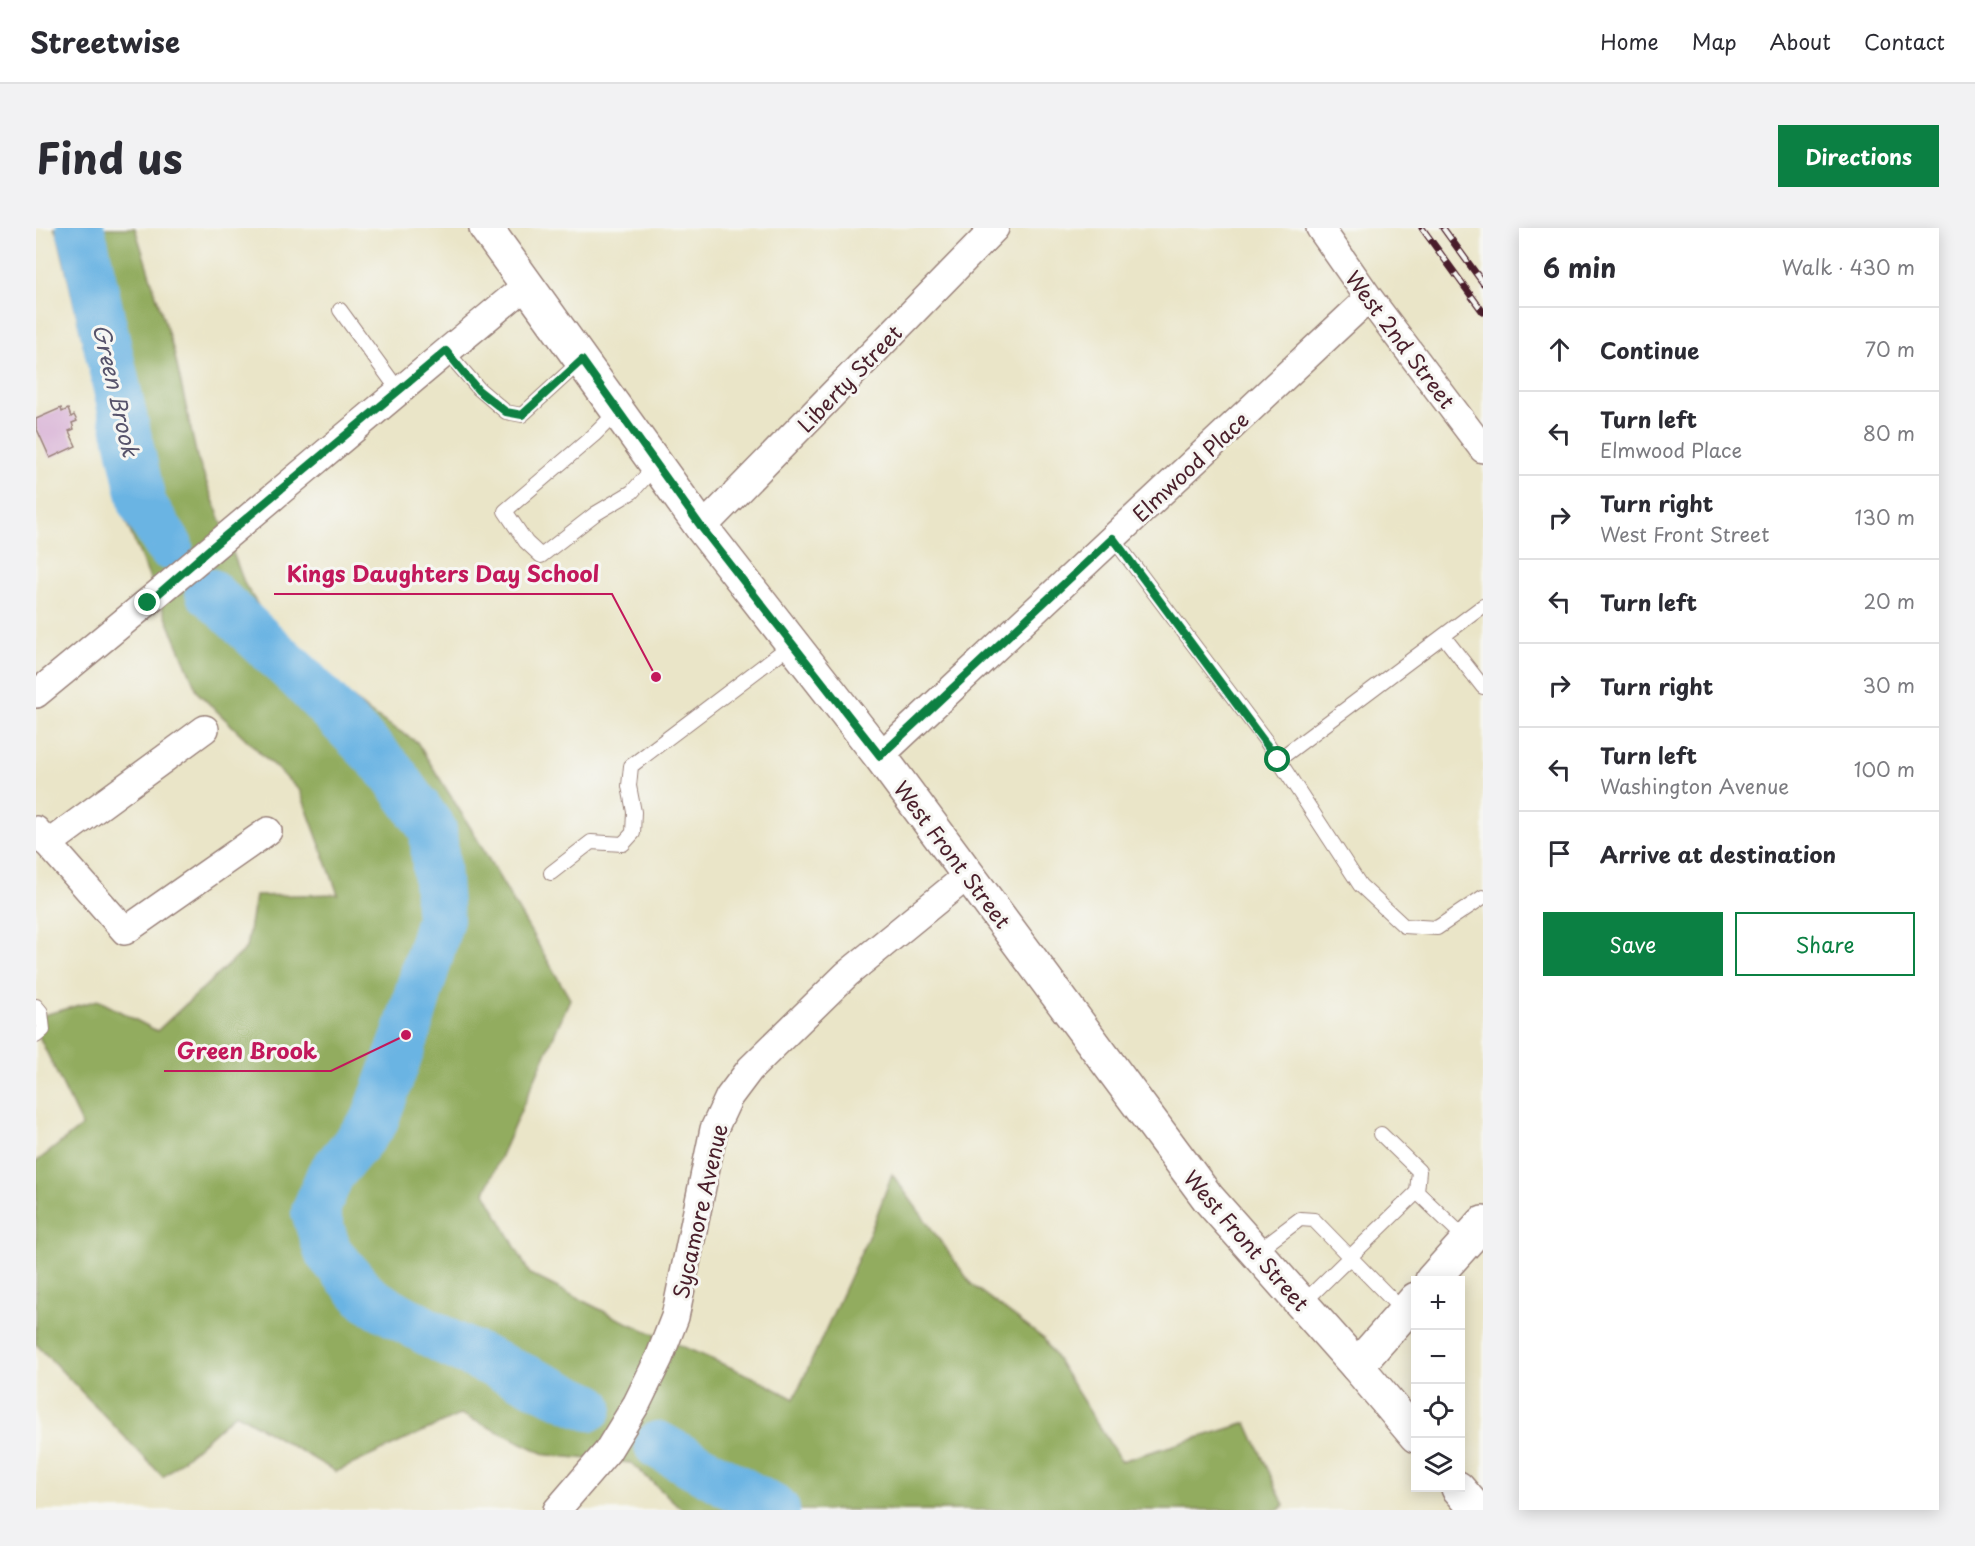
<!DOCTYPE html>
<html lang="en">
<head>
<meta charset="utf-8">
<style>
	body { margin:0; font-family:"Playpen Sans",sans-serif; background:#f2f2f3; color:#2b2b33 }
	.controls { position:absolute; right:18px; bottom:18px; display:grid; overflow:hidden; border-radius:0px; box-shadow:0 3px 15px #0003 }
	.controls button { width:54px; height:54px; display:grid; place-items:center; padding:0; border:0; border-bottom:2px solid #e1e1e2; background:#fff; color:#2b2b33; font:30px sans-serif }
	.stop { position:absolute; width:18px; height:18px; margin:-14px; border:4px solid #0b8043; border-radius:50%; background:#fff }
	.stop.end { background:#0b8043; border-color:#fff; box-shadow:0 2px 6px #0008 }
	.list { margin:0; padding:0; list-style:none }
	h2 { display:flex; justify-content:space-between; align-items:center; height:78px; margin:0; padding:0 24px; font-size:26px }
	h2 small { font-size:20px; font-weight:400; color:#7c7c81 }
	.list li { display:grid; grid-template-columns:39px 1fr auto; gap:18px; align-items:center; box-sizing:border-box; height:84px; padding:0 24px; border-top:2px solid #e1e1e2 }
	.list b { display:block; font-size:22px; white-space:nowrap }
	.list p { margin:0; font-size:20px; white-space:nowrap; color:#7c7c81 }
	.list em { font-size:20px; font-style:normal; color:#7c7c81 }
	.actions { display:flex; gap:12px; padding:18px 24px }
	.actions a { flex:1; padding:14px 0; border:2px solid #0b8043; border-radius:0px; text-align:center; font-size:21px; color:#0b8043 }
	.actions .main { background:#0b8043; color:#fff }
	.icon { flex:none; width:33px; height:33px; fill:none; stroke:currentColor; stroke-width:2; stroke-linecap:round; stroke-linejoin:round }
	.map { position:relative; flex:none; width:1447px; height:1282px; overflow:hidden; border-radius:0px }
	header { display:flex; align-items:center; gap:36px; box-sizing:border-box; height:84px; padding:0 30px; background:#fff; border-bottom:2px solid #e1e1e2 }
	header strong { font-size:28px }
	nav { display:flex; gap:33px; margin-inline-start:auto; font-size:21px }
	.intro { display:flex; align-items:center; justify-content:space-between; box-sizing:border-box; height:144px; padding:0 36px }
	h1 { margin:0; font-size:42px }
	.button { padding:15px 27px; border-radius:0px; background:#0b8043; color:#fff; font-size:21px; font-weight:700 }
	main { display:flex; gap:36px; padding:0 36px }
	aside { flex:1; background:#fff; border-radius:0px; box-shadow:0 3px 15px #0003 }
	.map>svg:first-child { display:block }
	.forest { fill:#92ac5e; stroke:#6e6644; stroke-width:1.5 }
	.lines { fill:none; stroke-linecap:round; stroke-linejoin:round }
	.river { stroke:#6bb4e3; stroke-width:48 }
	.building { fill:#d5aad3 }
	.service-casing { stroke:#9a827a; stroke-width:16 }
	.minor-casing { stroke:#9a827a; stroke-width:30 }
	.tertiary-casing { stroke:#9a827a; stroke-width:36 }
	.secondary-casing { stroke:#9a827a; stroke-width:36 }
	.service { stroke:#fff; stroke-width:14 }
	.minor { stroke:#fff; stroke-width:27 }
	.tertiary { stroke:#fff; stroke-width:33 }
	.secondary { stroke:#fff; stroke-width:33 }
	.rail-casing { stroke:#4a1f2b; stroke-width:7 }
	.rail { stroke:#f6f6f2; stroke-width:4.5; stroke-dasharray:14; stroke-linecap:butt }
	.route { stroke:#0b8043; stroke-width:8 }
	.labels { text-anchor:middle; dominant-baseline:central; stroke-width:6; stroke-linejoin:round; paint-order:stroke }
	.street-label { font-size:21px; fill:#4a1f2b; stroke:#f6f6f2 }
	.water-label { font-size:22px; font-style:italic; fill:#56536b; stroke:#f6f6f2 }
	.leader { fill:none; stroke:#c2185b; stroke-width:2 }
	.callout-dot { fill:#c2185b; stroke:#f6f6f2; stroke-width:2 }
	.callout-label { font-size:22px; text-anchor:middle; font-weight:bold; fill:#c2185b; stroke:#f6f6f2; stroke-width:6; stroke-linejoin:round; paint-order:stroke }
</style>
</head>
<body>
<header>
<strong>Streetwise</strong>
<nav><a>Home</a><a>Map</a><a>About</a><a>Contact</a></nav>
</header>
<div class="intro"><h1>Find us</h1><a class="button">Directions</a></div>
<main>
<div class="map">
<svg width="1447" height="1282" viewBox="0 0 1447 1282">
	<rect width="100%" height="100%" fill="#f6f6f2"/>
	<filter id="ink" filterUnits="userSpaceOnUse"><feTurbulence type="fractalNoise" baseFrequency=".0167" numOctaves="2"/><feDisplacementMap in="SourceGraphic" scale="12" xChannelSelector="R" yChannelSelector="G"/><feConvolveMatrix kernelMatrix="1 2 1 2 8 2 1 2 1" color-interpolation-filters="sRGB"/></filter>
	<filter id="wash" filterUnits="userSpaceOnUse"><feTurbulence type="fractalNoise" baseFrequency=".008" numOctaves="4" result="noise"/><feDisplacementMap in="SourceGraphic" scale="24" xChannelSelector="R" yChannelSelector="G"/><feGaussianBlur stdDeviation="1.35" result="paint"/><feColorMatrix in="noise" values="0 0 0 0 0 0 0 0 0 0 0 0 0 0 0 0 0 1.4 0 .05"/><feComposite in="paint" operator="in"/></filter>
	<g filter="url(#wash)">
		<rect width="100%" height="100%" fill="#eae5c8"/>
		<!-- forest -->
		<path class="forest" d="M18,0H99L138,124L161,229L209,357L240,406L336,486L381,514L434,599L534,771L449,964L494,1046L581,1090L719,1150L758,1171L836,1000L856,946L936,1057L1008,1111L1085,1233L1211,1195L1248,1277L1243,1282H647L595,1235L511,1227L425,1186L300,1244L200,1185L127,1249L0,1116V934L46,898L0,802V789L62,772L121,803L210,720L219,668L302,666L264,563L162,465L88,289L22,8Z"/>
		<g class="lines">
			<!-- river -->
			<path class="river" d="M44,0L49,18L107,277L133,318
				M173,364L264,449L356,544L397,602L404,691L370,807L338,894L294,947L279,984L292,1024L332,1071L416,1117L553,1179
				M622,1217L740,1282"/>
		</g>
		<g id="blocks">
			<!-- building -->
			<path class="building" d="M25,180L26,184L32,181L35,189L38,187L41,193L36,195L38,201L33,203L40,218L14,230L0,199V191Z"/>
		</g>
	</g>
	<g filter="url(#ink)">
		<use href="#blocks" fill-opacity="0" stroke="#9a827a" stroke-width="1.5"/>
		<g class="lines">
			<defs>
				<path id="service" d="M304,82L363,163
					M410,123L443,161L470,184L486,187L546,132
					M582,183L558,207L469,283L490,314L505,328L559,286L596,264L620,237
					M1077,310L1230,513L1324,657L1368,698L1401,700L1447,669
					M1408,409L1447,459
					M1242,532L1447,378
					M515,645L555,614L587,616L597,605L598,584L593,558L595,538L756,416
					M0,778L5,784L7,802L0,808
					M1345,906L1383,943L1381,964
					M1220,1024L1264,991L1278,992L1314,1029L1266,1076
					M1368,1084L1314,1029L1381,964L1431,1012"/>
				<path id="minor" d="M1284,0L1333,70L1447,221
					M666,300L959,0
					M0,466C166,331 327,192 492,56
					M844,528L1333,70
					M0,602L89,703L232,603
					M12,616L169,501
					M521,1282L571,1224L601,1175L623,1130L639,1089L678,901L693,869L714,841L811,746L932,647"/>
				<path id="tertiary" d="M450,0L666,300L844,528L1172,970L1321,1138"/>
				<path id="secondary" d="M1396,1052L1447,995
					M1380,1071L1321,1138L1380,1208
					M1422,1260L1441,1282"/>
			</defs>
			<!-- service casing -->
			<use href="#service" class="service-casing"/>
			<!-- minor casing -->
			<use href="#minor" class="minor-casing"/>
			<!-- tertiary casing -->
			<use href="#tertiary" class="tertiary-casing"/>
			<!-- secondary casing -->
			<use href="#secondary" class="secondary-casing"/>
			<!-- service -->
			<use href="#service" class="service"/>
			<!-- minor -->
			<use href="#minor" class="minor"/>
			<!-- tertiary -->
			<use href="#tertiary" class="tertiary"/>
			<!-- secondary -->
			<use href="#secondary" class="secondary"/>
			<defs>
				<path id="rail" d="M1386,0L1447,84
					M1407,0L1447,55"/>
			</defs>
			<!-- rail casing -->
			<use href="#rail" class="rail-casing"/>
			<!-- rail -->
			<use href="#rail" class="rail"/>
		</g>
	</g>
	<g class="lines" filter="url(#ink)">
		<!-- route -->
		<path class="route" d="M112,375L176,319L410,123L442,162L470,184L486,187L546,132L666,300L844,528L1077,310L1242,532"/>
	</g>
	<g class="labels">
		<!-- street labels -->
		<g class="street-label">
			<text transform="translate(1365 111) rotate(53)">West 2nd Street</text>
			<text transform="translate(813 150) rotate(-46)">Liberty Street</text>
			<text transform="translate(1154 238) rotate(-43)">Elmwood Place</text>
			<text transform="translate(917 626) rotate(53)">West Front Street</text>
			<text transform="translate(663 983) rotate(-77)">Sycamore Avenue</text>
			<text transform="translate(1211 1012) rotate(49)">West Front Street</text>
		</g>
		<!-- water labels -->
		<g class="water-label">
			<text transform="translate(81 162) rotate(77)">Green Brook</text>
		</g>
	</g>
	<!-- callouts -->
	<path class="leader" d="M620 449L576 366H238M370 807L295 843H128"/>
	<g class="callout-dot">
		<circle cx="620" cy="449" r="6"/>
		<circle cx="370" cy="807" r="6"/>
	</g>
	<g class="callout-label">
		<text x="407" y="354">Kings Daughters Day School</text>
		<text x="211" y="831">Green Brook</text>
	</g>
</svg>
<div class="controls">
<button>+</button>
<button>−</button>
<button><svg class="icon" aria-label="locate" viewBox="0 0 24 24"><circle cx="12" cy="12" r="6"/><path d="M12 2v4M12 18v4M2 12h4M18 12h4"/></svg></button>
<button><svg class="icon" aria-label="layers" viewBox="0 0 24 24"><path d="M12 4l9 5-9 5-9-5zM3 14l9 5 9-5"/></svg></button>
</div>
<div class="stop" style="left:1242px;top:532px"></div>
<div class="stop end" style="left:112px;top:375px"></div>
</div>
<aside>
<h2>6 min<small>Walk · 430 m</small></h2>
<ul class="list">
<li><svg class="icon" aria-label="ahead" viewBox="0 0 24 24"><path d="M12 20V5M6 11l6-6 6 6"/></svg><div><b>Continue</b></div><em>70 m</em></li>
<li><svg class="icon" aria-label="left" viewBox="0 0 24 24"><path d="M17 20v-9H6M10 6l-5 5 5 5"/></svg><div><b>Turn left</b><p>Elmwood Place</p></div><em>80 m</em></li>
<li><svg class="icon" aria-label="right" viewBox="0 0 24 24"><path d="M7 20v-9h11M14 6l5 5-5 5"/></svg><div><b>Turn right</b><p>West Front Street</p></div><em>130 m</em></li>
<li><svg class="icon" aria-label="left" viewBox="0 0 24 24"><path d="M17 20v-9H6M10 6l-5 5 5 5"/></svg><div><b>Turn left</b></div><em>20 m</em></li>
<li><svg class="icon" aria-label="right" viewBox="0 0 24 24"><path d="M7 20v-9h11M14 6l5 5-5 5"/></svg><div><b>Turn right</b></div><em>30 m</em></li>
<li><svg class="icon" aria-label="left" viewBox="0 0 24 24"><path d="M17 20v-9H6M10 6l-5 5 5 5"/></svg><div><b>Turn left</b><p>Washington Avenue</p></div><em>100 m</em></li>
<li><svg class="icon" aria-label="arrive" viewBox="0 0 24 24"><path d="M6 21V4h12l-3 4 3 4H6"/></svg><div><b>Arrive at destination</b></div></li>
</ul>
<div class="actions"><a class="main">Save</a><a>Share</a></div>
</aside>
</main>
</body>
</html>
